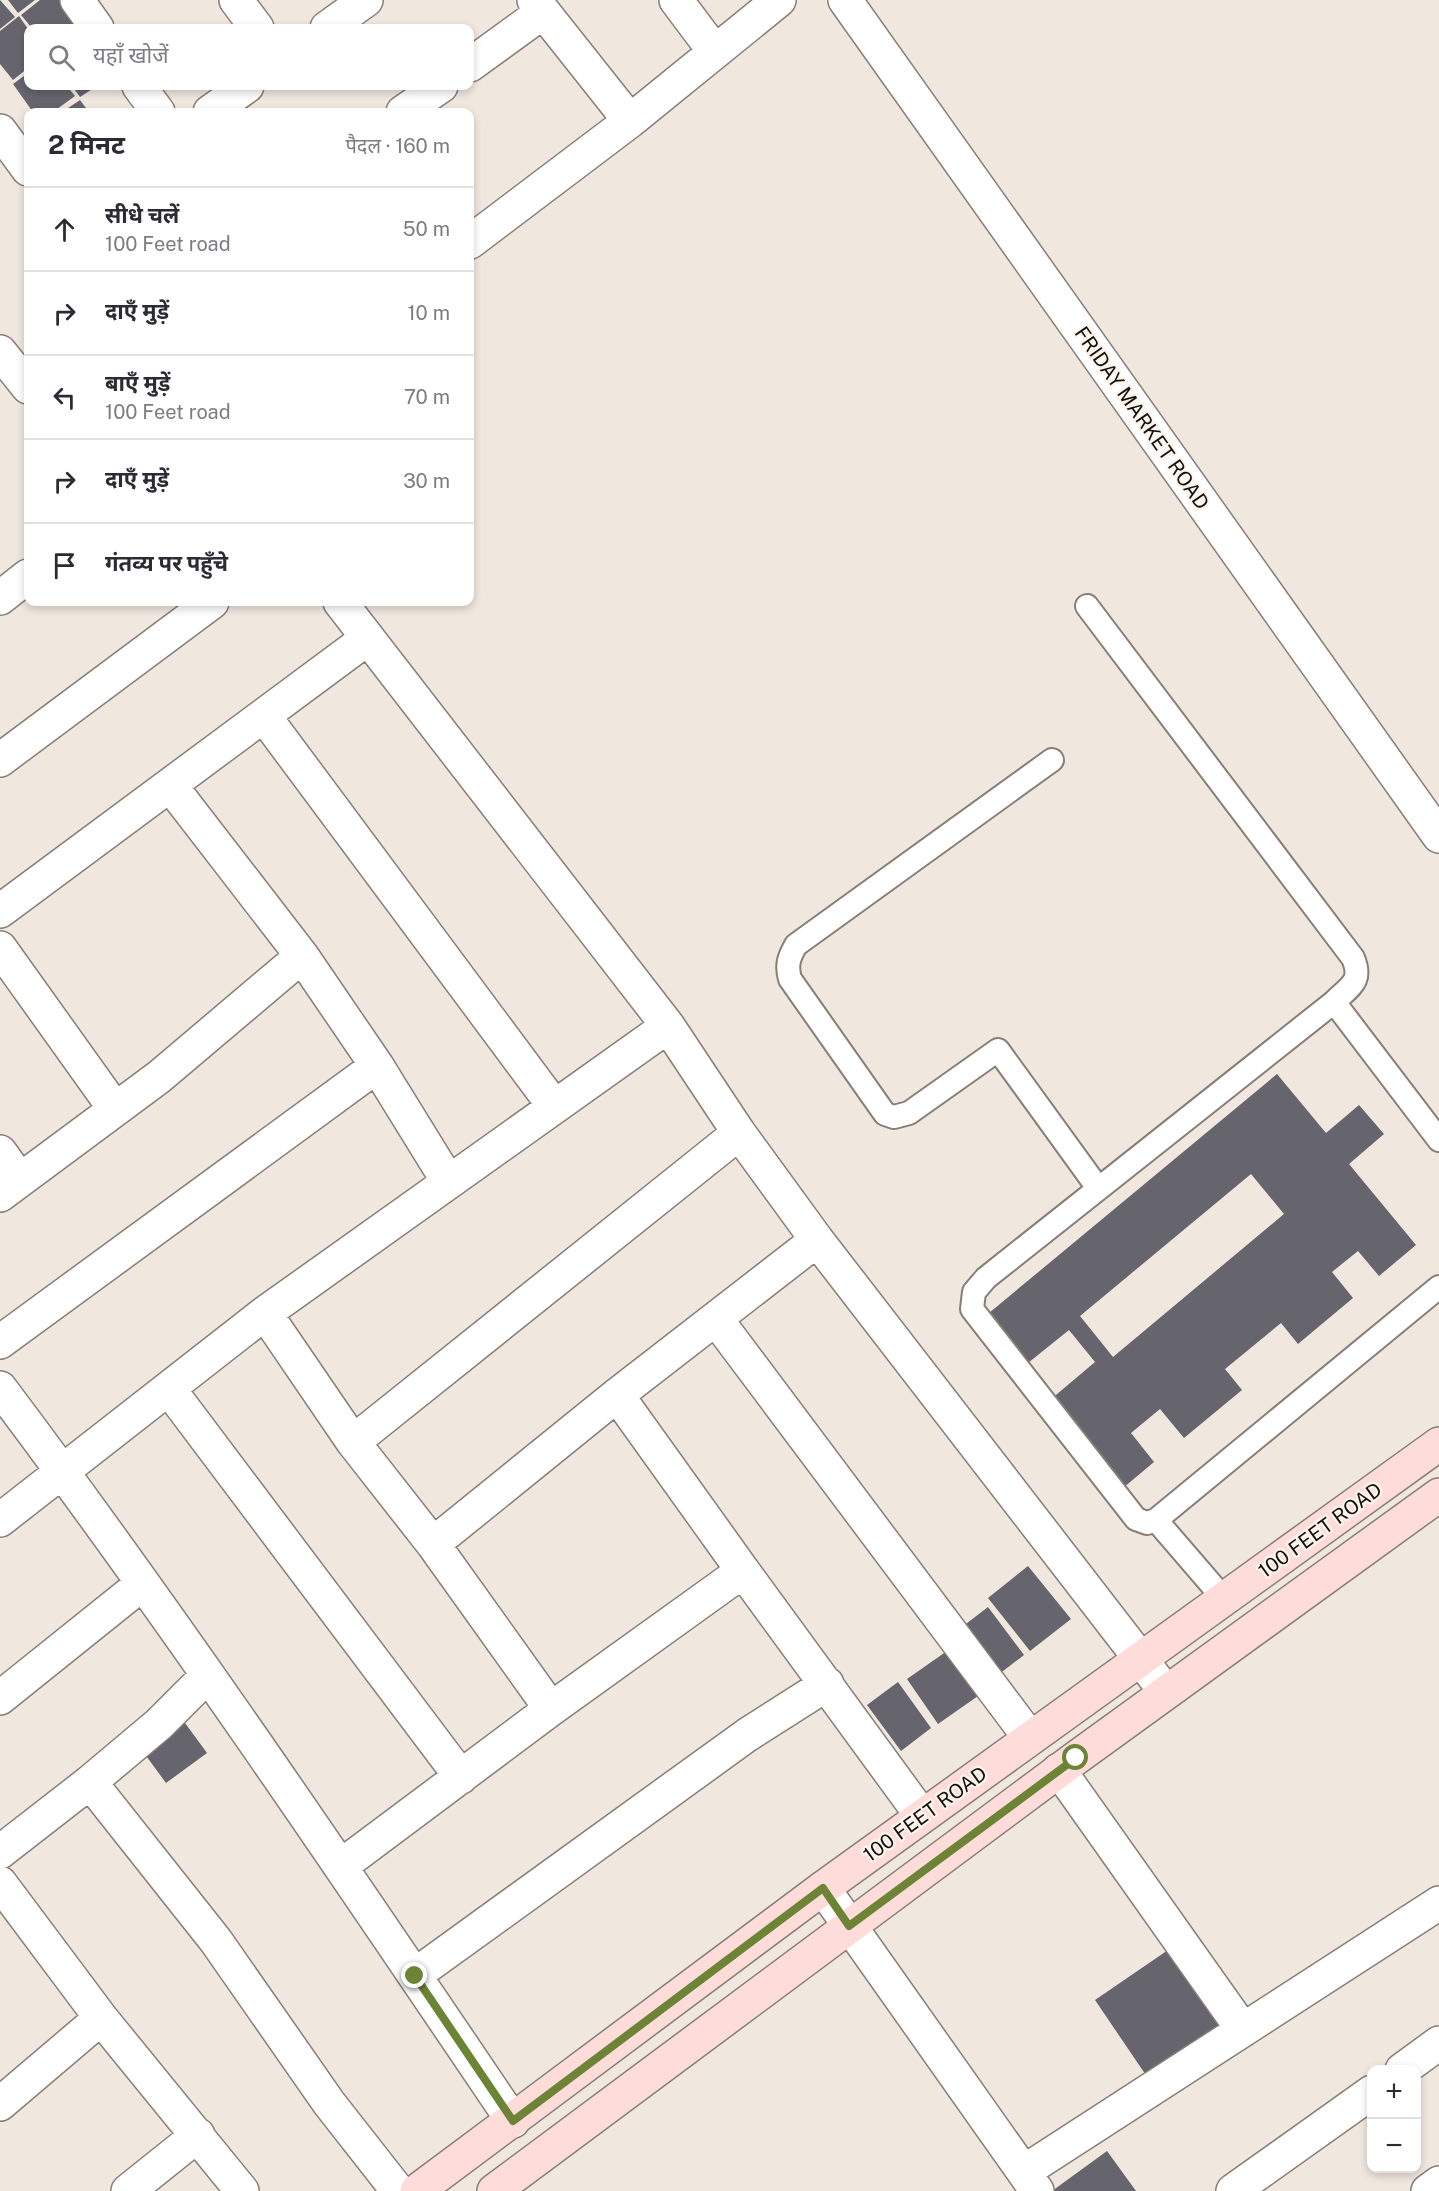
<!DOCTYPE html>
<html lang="hi">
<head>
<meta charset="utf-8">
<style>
	body { margin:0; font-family:"Public Sans","Noto Sans Devanagari",sans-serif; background:#f7f7f7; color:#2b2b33 }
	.controls { position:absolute; right:18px; bottom:18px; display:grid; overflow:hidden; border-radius:12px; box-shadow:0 3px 9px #0003 }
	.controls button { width:54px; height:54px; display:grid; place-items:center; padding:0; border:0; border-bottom:2px solid #e1e1e2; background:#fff; color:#2b2b33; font:30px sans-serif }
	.stop { position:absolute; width:18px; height:18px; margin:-14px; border:4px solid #6d8436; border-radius:50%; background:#fff }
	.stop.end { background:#6d8436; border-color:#fff; box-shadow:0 2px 6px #0008 }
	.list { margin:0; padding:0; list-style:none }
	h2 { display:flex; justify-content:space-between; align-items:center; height:78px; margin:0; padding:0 24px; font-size:26px }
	h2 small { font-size:20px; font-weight:400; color:#7c7c81 }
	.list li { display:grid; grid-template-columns:39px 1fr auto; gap:18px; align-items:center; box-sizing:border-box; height:84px; padding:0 24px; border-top:2px solid #e1e1e2 }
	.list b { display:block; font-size:22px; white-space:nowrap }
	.list p { margin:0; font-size:20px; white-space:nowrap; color:#7c7c81 }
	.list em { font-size:20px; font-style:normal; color:#7c7c81 }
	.icon { flex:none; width:33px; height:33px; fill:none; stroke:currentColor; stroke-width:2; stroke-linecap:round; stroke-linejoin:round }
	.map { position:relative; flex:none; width:1439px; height:2191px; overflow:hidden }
	.search { position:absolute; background:#fff; box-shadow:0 3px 9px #0003; left:24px; top:24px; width:450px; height:66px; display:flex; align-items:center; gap:15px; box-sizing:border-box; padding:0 21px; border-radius:12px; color:#7c7c81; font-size:22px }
	.panel { position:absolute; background:#fff; box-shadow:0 3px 9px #0003; left:24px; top:108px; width:450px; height:498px; border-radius:12px }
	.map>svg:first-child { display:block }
	.building { fill:#66646d; fill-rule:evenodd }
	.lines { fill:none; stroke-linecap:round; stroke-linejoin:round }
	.lane-casing { stroke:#867e77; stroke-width:26 }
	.street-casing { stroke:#867e77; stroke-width:36 }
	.secondary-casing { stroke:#867e77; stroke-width:36 }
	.lane { stroke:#fff; stroke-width:22 }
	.street { stroke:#fff; stroke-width:33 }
	.secondary { stroke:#fddcda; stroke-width:33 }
	.route { stroke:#6d8436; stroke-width:8 }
	.labels { text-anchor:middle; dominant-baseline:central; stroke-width:4.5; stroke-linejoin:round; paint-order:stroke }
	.street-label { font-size:20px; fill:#13100e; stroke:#fdf5ec }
</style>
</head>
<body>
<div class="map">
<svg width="1439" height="2191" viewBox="0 0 1439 2191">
	<rect width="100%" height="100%" fill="#f0e7df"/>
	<!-- building -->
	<path class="building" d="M0,0L15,17L0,29Z
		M8,0H35L18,13Z
		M40,0H66L83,28H32L21,15Z
		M19,16L28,29V68L13,80L0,64V31Z
		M28,73V86H67L75,96L53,112H33L13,84Z
		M72,86H97L80,97Z
		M80,100L89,112H62Z
		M1277,1074L1326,1133L1359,1105L1384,1134L1349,1164L1416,1245L1379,1276L1358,1251L1332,1272L1353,1298L1298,1344L1281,1323L1225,1369L1242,1390L1184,1438L1160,1409L1131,1433L1154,1462L1123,1488L1050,1400L1095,1362L1069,1330L1023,1367L983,1318ZM1251,1174L1284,1214L1113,1357L1080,1316Z
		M1028,1566L1071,1619L1030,1651L988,1598Z
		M988,1607L1024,1655L994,1678L958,1630Z
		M947,1651L978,1696L938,1724L907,1679Z
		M898,1682L931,1728L901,1751L867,1705Z
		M185,1723L207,1753L166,1783L144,1753Z
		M1171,1948L1230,2035L1154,2087L1095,2000Z
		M1107,2151L1136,2191H1052Z"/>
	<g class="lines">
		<defs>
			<path id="lane" d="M1087,606L1353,958C1363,982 1350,986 1334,1002L986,1278L974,1292L972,1309L1136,1519L1147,1523L1156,1520L1439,1287
				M1052,760L796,945C789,957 786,965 790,979L885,1114L894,1117L909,1113L998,1050L1098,1188
				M1334,1002L1439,1140
				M1156,1520L1224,1599"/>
			<path id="street" d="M77,0L97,28
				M236,0L257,28
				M534,0L630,121
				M676,0L715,52
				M845,0L1439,836
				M327,28L366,0
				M470,65L543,12
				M139,86L158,112
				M210,112L247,86
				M403,112L441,86
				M0,131L28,169
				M470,242L630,121L779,0
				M0,352L28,387
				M0,598L28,576
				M340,602L668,1026L739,1133L817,1240L1166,1692
				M264,716L554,1106
				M0,760L212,602
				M170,785L302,956L377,1066L448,1181
				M0,911L368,638
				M0,948L115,1109
				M0,1152L20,1180
				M0,1195L159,1077L302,956
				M265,1313L353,1442L433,1544L551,1709
				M716,1319L1030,1738
				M0,1342L377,1066
				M0,1388C179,1626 346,1874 513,2121
				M169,1389L461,1777
				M617,1395L743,1571
				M353,1442L739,1133
				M0,1520L265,1313L668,1026
				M433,1544L617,1395L817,1240
				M0,1698L142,1584
				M1059,1770L1243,2030
				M90,1782L216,1941L329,2103L398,2191
				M0,1852L90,1782L159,1724L207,1676
				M341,1866L551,1709L743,1571L922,1816
				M0,1883L101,2018L242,2191
				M823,1888L1037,2191
				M415,1975L747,1735L827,1684
				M1402,2070L1439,2043
				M0,2104L101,2018
				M1025,2171L1439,1903
				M128,2191L198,2135
				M1233,2191L1372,2092
				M1428,2191L1439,2183"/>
			<path id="secondary" d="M417,2191L823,1888L1439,1444
				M494,2191L1076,1758L1439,1495"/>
		</defs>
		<!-- lane casing -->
		<use href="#lane" class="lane-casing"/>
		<!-- street casing -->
		<use href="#street" class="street-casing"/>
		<!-- secondary casing -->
		<use href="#secondary" class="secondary-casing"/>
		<!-- lane -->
		<use href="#lane" class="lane"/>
		<!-- street -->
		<use href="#street" class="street"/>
		<!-- secondary -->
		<use href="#secondary" class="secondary"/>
	</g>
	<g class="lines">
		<!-- route -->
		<path class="route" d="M415,1976L513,2121L823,1888L849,1926L1076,1758"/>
	</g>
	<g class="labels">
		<!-- street labels -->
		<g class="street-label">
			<text transform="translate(1142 418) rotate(55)">FRIDAY MARKET ROAD</text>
			<text transform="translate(1320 1530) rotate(-36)">100 FEET ROAD</text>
			<text transform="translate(925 1814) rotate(-36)">100 FEET ROAD</text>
		</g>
	</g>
</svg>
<div class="controls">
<button>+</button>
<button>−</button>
</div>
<div class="stop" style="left:1076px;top:1758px"></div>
<div class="stop end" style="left:415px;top:1976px"></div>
<div class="search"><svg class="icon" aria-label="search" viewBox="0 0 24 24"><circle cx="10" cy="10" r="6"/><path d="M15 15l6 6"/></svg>यहाँ खोजें</div>
<section class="panel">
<h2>2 मिनट<small>पैदल · 160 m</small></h2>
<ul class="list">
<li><svg class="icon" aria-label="ahead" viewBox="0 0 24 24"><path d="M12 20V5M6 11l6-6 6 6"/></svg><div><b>सीधे चलें</b><p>100 Feet road</p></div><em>50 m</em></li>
<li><svg class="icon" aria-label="right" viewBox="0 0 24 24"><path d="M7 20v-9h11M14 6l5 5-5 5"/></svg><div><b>दाएँ मुड़ें</b></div><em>10 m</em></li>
<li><svg class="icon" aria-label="left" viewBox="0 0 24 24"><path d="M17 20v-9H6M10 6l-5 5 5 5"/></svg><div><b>बाएँ मुड़ें</b><p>100 Feet road</p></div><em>70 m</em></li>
<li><svg class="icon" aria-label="right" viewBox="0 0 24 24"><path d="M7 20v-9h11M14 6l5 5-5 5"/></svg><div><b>दाएँ मुड़ें</b></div><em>30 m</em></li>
<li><svg class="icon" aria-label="arrive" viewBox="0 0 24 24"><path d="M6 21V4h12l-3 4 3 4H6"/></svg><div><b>गंतव्य पर पहुँचे</b></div></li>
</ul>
</section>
</div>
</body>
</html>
